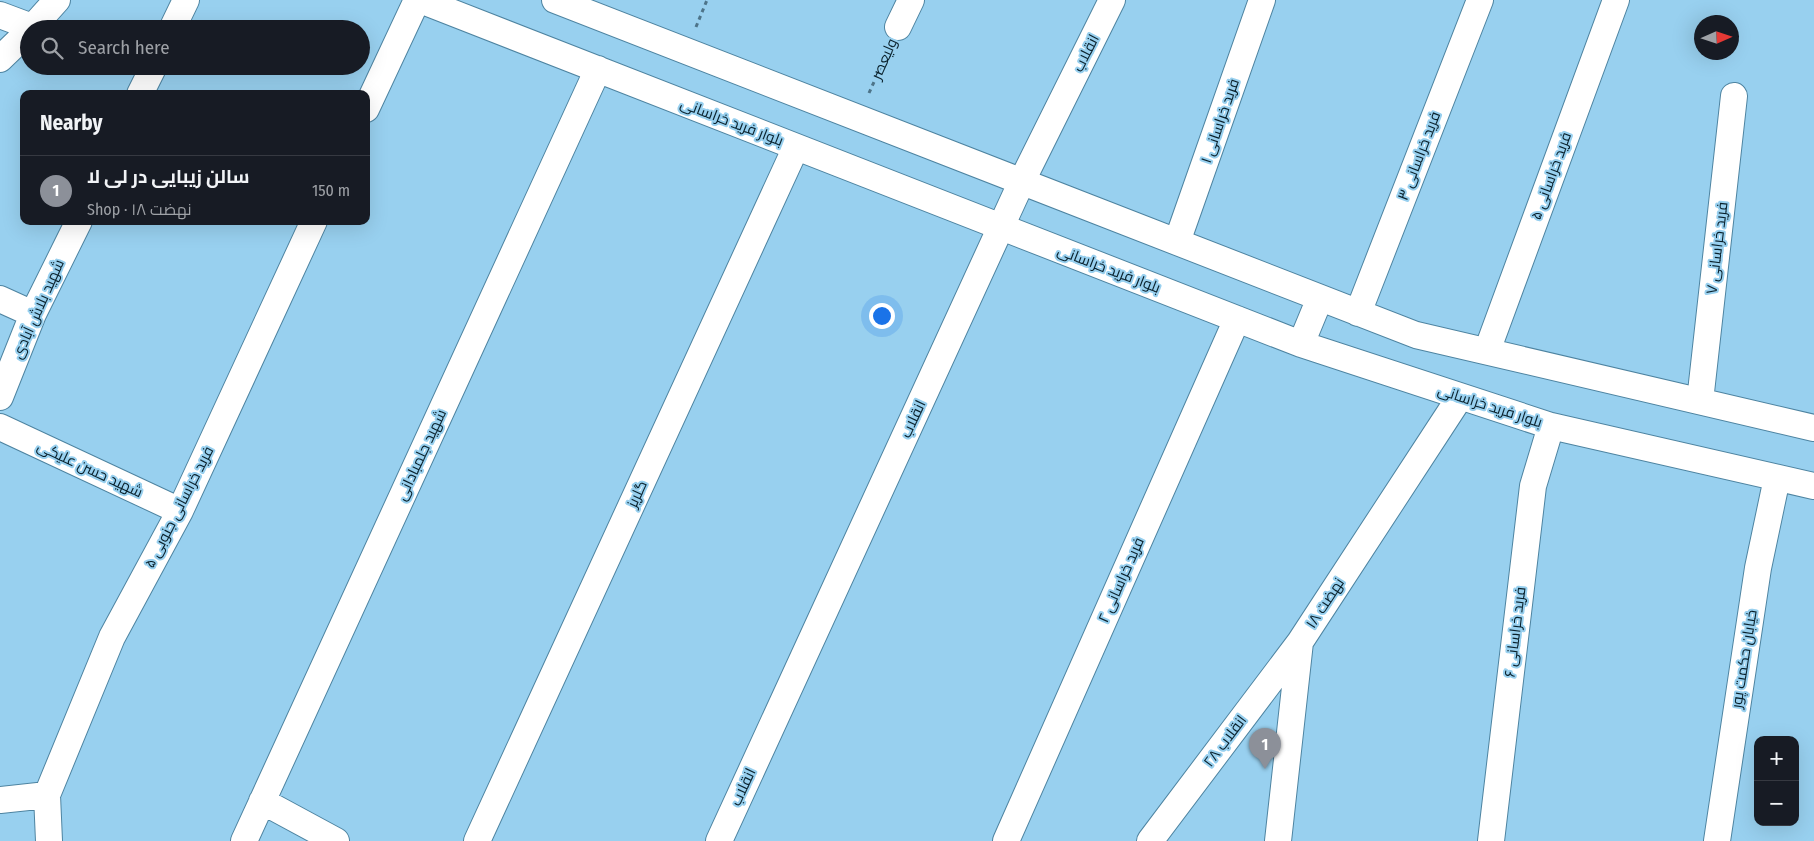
<!DOCTYPE html>
<html lang="en">
<head>
<meta charset="utf-8">
<style>
	body { margin:0; font-family:"Fira Sans Condensed",Cairo,sans-serif; background:#242831; color:#f1f3f6 }
	.controls { position:absolute; right:15px; bottom:15px; display:grid; overflow:hidden; border-radius:10px; box-shadow:0 5px 20px #0002 }
	.controls button { width:45px; height:45px; display:grid; place-items:center; padding:0; border:0; border-bottom:1px solid #363941; background:#171b24; color:#f1f3f6; font:25px sans-serif }
	.compass { position:absolute; left:1694px; top:15px; width:45px; height:45px; border-radius:50%; background:#171b24; box-shadow:0 5px 20px #0002; rotate:87deg }
	.you { position:absolute; left:881px; top:315px; width:18px; height:18px; margin:-12px; border:4px solid #fff; border-radius:50%; background:#1a73e8; box-shadow:0 0 0 8px #1a73e833 }
	.badge { display:grid; place-items:center; width:32px; height:32px; border-radius:50%; background:#8c9099; color:#fff; font-size:16px; font-weight:700 }
	.pin { position:absolute; translate:-50% -41px; filter:drop-shadow(0 1px 2px #0008) }
	.pin::after { content:''; position:absolute; top:26px; width:18px; height:15px; background:inherit; clip-path:polygon(0 0,100% 0,50% 100%) }
	.list { margin:0; padding:0; list-style:none }
	h2 { display:flex; justify-content:space-between; align-items:center; height:65px; margin:0; padding:0 20px; font-size:21px }
	h2 small { font-size:16px; font-weight:400; color:#9ea1a6 }
	.list li { display:grid; grid-template-columns:32px 1fr auto; gap:15px; align-items:center; box-sizing:border-box; height:70px; padding:0 20px; border-top:1px solid #363941 }
	.list b { display:block; font-size:19px; white-space:nowrap }
	.list p { margin:0; font-size:16px; white-space:nowrap; color:#9ea1a6 }
	.list em { font-size:16px; font-style:normal; color:#9ea1a6 }
	.icon { flex:none; width:28px; height:28px; fill:none; stroke:currentColor; stroke-width:2; stroke-linecap:round; stroke-linejoin:round }
	.map { position:relative; flex:none; width:1814px; height:841px; overflow:hidden }
	.search { position:absolute; background:#171b24; box-shadow:0 5px 20px #0002; left:20px; top:20px; width:350px; height:55px; display:flex; align-items:center; gap:12px; box-sizing:border-box; padding:0 18px; border-radius:28px; color:#9ea1a6; font-size:19px }
	.panel { position:absolute; background:#171b24; box-shadow:0 5px 20px #0002; left:20px; top:90px; width:350px; height:135px; border-radius:10px }
	.map>svg:first-child { display:block }
	.lines { fill:none; stroke-linecap:round; stroke-linejoin:round }
	.minor-casing { stroke:#4e84a1; stroke-width:28 }
	.path { stroke:#4d7489; stroke-width:3; stroke-dasharray:4 4; stroke-linecap:butt }
	.minor { stroke:#fff; stroke-width:26 }
	.labels { text-anchor:middle; dominant-baseline:central; stroke-width:4; stroke-linejoin:round; paint-order:stroke }
	.street-label { font-size:15px; fill:#09202b; stroke:#98d0ef }
</style>
</head>
<body>
<div class="map">
<svg width="1814" height="841" viewBox="0 0 1814 841">
	<rect width="100%" height="100%" fill="#98d0ef"/>
	<g class="lines">
		<defs>
			<path id="minor" d="M420,0L1301,344L1551,426L1814,486
				M555,0L1416,335L1814,428
				M0,15L32,27
				M898,27L911,0
				M31,29L57,0
				M172,29L186,0
				M0,59L29,31
				M140,94L154,66
				M366,109L417,0
				M1177,242L1262,0
				M0,299L33,314
				M1358,313L1480,0
				M1301,344L1320,298
				M1487,351L1616,0
				M0,397L33,314L79,221
				M1700,401L1734,96
				M0,427L180,511
				M0,800L47,795
				M262,801L336,841
				M49,841L47,795L112,637L180,511L314,221
				M244,841L598,69
				M477,841L796,147
				M719,841L1022,181L1112,0
				M1006,841L1237,319
				M1150,841L1300,642
				M1278,841L1300,642L1460,397
				M1491,841L1533,486L1551,426
				M1717,841L1758,568L1777,478"/>
		</defs>
		<!-- minor casing -->
		<use href="#minor" class="minor-casing"/>
		<!-- path -->
		<path class="path" d="M696,27L707,0
			M869,93L888,51"/>
		<!-- minor -->
		<use href="#minor" class="minor"/>
	</g>
	<g class="labels">
		<!-- street labels -->
		<g class="street-label">
			<text transform="translate(1086 53) rotate(-63)">انقلاب</text>
			<text transform="translate(884 59) rotate(-66)">ولیعصر</text>
			<text transform="translate(1220 121) rotate(-71)">فرید خراسانی ۱</text>
			<text transform="translate(732 122) rotate(21)">بلوار فرید خراسانی</text>
			<text transform="translate(1419 156) rotate(-69)">فرید خراسانی ۳</text>
			<text transform="translate(1551 176) rotate(-70)">فرید خراسانی ۵</text>
			<text transform="translate(1717 248) rotate(-83)">فرید خراسانی ۷</text>
			<text transform="translate(1109 269) rotate(21)">بلوار فرید خراسانی</text>
			<text transform="translate(38 309) rotate(-66)">شهید بلاش آبادی</text>
			<text transform="translate(1490 406) rotate(18)">بلوار فرید خراسانی</text>
			<text transform="translate(913 419) rotate(-65)">انقلاب</text>
			<text transform="translate(421 455) rotate(-65)">شهید جلمبادانی</text>
			<text transform="translate(90 469) rotate(25)">شهید حسن علیکی</text>
			<text transform="translate(637 494) rotate(-65)">گلریز</text>
			<text transform="translate(179 507) rotate(-63)">فرید خراسانی جنوبی ۵</text>
			<text transform="translate(1121 580) rotate(-66)">فرید خراسانی ۲</text>
			<text transform="translate(1325 603) rotate(-57)">نهضت ۱۸</text>
			<text transform="translate(1515 632) rotate(-83)">فرید خراسانی ۶</text>
			<text transform="translate(1744 659) rotate(-81)">خیابان حکمت پور</text>
			<text transform="translate(1225 741) rotate(-53)">انقلاب ۲۸</text>
			<text transform="translate(743 787) rotate(-65)">انقلاب</text>
		</g>
	</g>
</svg>
<div class="controls">
<button>+</button>
<button>−</button>
</div>
<svg class="compass" viewBox="-18 -18 36 36"><path d="M0-13l5 13h-10z" fill="#e53935"/><path d="M0 13l5-13h-10z" fill="#9ea1a6"/></svg>
<div class="you"></div>
<div class="pin badge" style="left:1265px;top:769px">1</div>
<div class="search"><svg class="icon" aria-label="search" viewBox="0 0 24 24"><circle cx="10" cy="10" r="6"/><path d="M15 15l6 6"/></svg>Search here</div>
<section class="panel">
<h2>Nearby<small></small></h2>
<ul class="list">
<li><span class="badge">1</span><div><b>سالن زیبایی در لی لا</b><p>Shop · نهضت ۱۸</p></div><em>150 m</em></li>
</ul>
</section>
</div>
</body>
</html>
